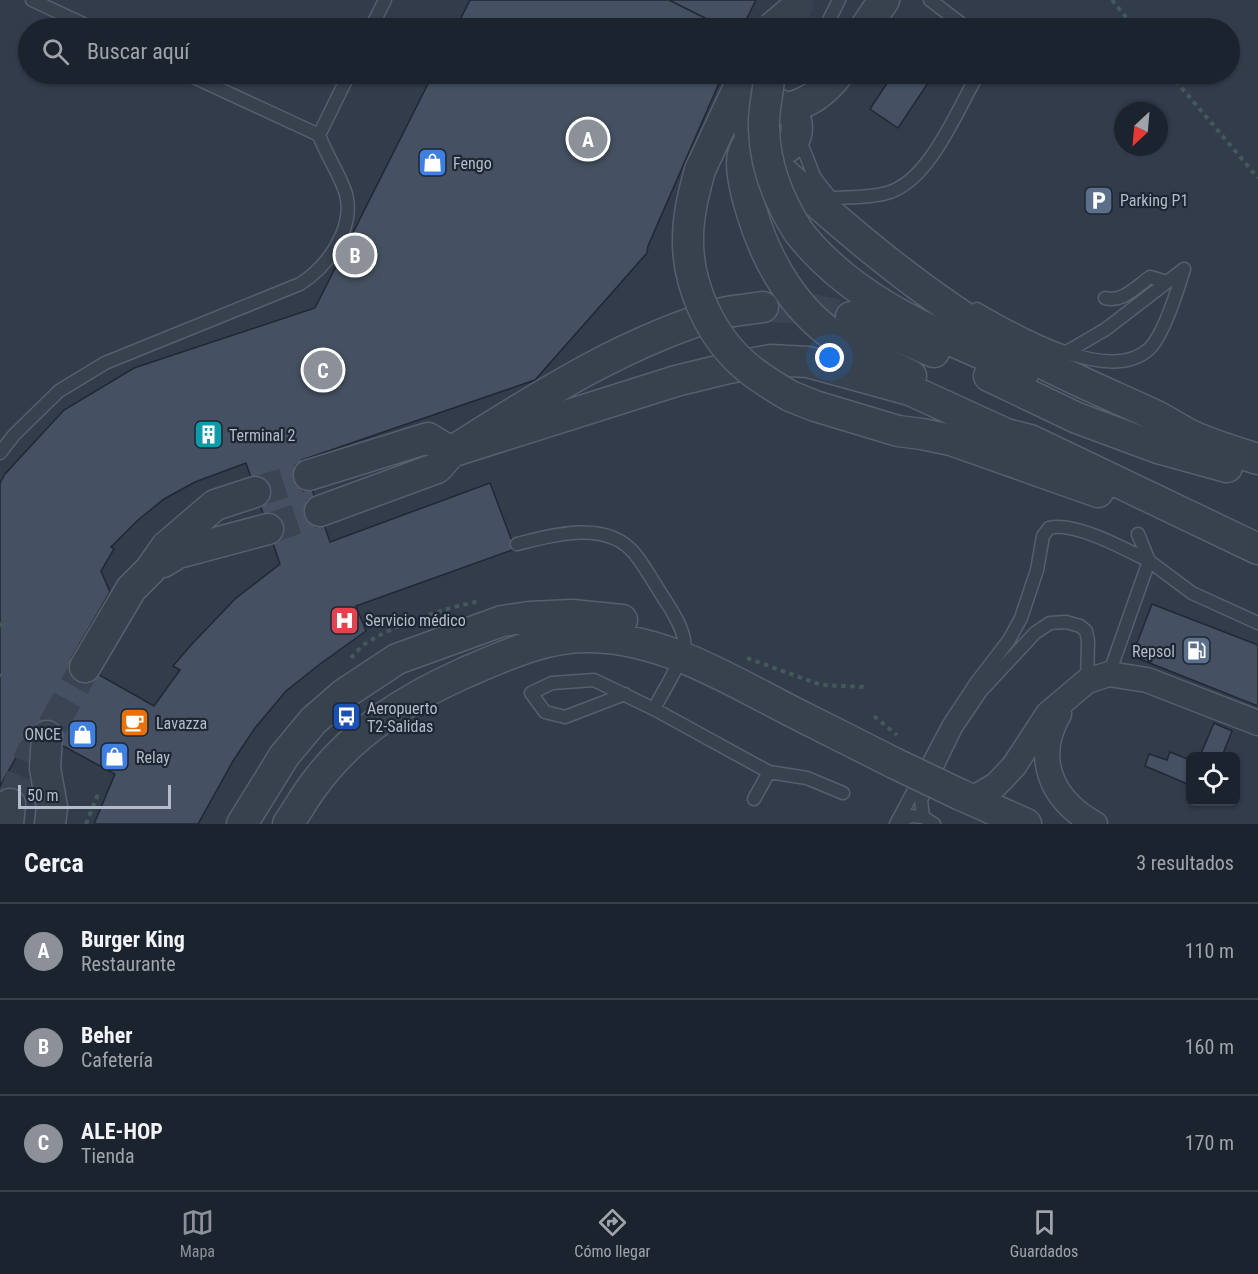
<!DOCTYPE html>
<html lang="es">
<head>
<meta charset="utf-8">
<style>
	body { margin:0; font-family:"Roboto Condensed",sans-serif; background:#282f3a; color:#f1f3f6 }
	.controls { position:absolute; right:18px; bottom:18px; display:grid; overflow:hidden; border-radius:9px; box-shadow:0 2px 4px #0004 }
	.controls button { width:54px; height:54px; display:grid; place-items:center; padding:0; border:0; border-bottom:2px solid #39404a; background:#1b232e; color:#f1f3f6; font:30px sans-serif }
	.compass { position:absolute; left:1114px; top:102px; width:54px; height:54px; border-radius:50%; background:#1b232e; box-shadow:0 2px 4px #0004; rotate:206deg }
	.scale { position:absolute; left:18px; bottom:15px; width:153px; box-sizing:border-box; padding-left:6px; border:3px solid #b4bcc9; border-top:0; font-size:16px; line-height:21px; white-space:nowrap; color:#b4bcc9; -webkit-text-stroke:4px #1d2633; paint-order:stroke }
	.you { position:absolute; left:830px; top:358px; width:21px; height:21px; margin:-15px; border:4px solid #fff; border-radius:50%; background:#1a73e8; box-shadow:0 0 0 9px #1a73e833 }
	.badge { display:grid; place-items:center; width:39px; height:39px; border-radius:50%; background:#8c9099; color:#fff; font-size:20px; font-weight:700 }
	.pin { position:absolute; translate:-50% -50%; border:3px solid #fff; box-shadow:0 2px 6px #0006 }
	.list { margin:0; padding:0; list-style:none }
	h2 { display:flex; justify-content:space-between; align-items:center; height:78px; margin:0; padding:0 24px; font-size:26px }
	h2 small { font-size:20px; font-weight:400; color:#a0a4aa }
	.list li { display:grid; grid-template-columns:39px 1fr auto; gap:18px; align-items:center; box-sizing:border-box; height:96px; padding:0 24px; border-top:2px solid #39404a }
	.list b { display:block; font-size:22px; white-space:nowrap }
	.list p { margin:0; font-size:20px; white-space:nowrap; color:#a0a4aa }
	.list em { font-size:20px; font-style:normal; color:#a0a4aa }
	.icon { flex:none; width:33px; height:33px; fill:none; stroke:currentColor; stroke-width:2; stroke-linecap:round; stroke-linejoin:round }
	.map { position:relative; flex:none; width:1258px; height:824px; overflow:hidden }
	.search { position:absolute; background:#1b232e; box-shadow:0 2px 4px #0004; left:18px; right:18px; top:18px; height:66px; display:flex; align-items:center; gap:15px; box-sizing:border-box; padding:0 21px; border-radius:33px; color:#a0a4aa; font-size:22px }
	.sheet { height:366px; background:#1b232e }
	nav { display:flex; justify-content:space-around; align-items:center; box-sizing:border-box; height:84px; border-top:2px solid #39404a; background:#1b232e; font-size:16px; color:#a0a4aa }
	nav a { display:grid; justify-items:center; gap:3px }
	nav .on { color:#8c9099 }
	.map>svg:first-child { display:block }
	.airport { fill:#323c4b; fill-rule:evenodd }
	.building { fill:#455162; stroke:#1f2835; stroke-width:1.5; fill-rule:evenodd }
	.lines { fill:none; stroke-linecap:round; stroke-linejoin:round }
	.tertiary-tunnel { stroke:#3a4453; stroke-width:30; stroke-dasharray:30 15; stroke-linecap:butt }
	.service-casing { stroke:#565f6c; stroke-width:15 }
	.minor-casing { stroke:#565f6c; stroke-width:27 }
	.tertiary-casing { stroke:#565f6c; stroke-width:33 }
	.path { stroke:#44595c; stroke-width:4; stroke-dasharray:4.5 4.5; stroke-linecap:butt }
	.service { stroke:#38414e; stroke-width:12 }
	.minor { stroke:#38414e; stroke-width:24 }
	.tertiary { stroke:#38414e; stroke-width:30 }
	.tertiary-bridge-casing { stroke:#565f6c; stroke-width:33; stroke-linecap:butt }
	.tertiary-bridge { stroke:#38414e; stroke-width:30 }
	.labels { text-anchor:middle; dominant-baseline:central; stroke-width:4.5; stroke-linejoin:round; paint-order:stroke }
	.poi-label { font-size:16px; fill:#b4bcc9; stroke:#1d2633; text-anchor:start }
</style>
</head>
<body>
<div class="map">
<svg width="1258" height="824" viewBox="0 0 1258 824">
	<rect width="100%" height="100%" fill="#242f3e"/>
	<!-- airport -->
	<path class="airport" d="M0,0H1258V824H0ZM28,28H1230V74H28ZM1123,111H1159V147H1123ZM1190,756H1236V802H1190Z"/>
	<!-- building -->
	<path class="building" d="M470,0H669L725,28H456Z
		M669,0H756L742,28H725Z
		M433,74H723L648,246L647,253L535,380L302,460L330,542L490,483L515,549L356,606L366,631L320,664L286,691L255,728L233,761L198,824H94L115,774L32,729L0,786V483L5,474L64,410L134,368L315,308ZM246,463L280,564L235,599L192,644L173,666L180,670L154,706L71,659L110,592L101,571L114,549L111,547L138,520L164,499L195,482Z
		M893,74H934L898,128L870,109Z
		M1152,604L1258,645V706L1132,656Z
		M1214,723L1232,731L1222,756H1200Z
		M1170,752L1190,760V785L1145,766L1149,754L1167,760Z"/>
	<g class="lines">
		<!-- tertiary-tunnel -->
		<path class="tertiary-tunnel" d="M763,307L812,309L851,317
			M255,492L309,475
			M268,529L320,511
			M10,804L31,753L47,736L85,667"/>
		<defs>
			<path id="service" d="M32,0L92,28
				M930,0L967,28
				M785,17L808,28
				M371,28L385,0
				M825,28L839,0
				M187,74L319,135
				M796,136C805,149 808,162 814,176C819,184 826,192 832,199
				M831,198C850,197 869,198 887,193C930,181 957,110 978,74
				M1105,298C1122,303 1136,287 1150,277L1167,282
				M977,309C1015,331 1109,386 1149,349C1163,336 1178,289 1184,269
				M1065,353L1106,329L1184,269
				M0,453L14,435L59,391L105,363L300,284C327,267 355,229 346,194C340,174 326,155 319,135L349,74
				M1138,534L1149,561
				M517,544C552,535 607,519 635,554C646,568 655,585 665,600C672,610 687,635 684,647C680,666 663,691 654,709
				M1109,674L1149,561L1192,593L1258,623
				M625,694L565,717L545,712L531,693L552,683L594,680L654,709L769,772L807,778L843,793
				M754,799L769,772
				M923,817L921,800L956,728L981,691L1035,633L1050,623L1066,622L1080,626L1086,631L1088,641L1087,681
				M896,824L949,724L976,683L1009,640L1021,618L1037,570L1043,536L1049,528C1074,521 1125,549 1149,561
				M898,824L910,816L923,817L934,824"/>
			<path id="minor" d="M1059,714C1033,759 1052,800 1095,824
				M972,799L996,785L1014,766L1048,714L1087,681L1109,674L1147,680L1258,723"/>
			<path id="tertiary" d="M865,28L884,0
				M749 128a24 24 0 1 1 48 0a24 24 0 1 1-48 0Z
				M788,108C809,103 825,91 838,74
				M751,139C748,144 744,149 743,155C739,168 748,200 752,213C767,263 796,313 842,341C864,354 888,365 911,376
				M768,152L777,167C852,235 930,301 1019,351C1061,374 1106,393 1150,413C1164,419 1176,428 1190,435C1211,445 1235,452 1258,459
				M700,170L745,74
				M798,231C853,303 943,337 1024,372
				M851,317L934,352
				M989,376L1077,418L1158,448L1227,467
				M790,396L815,406L898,431L922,434L951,440L1098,492
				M309,475L428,438L451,452L676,381L729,368L771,360L808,362L910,390L1006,434L1030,440L1258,549
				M320,511L437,468L451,452C537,398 624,341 723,313C736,310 750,309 763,307
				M163,562L178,553L268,529
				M85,667L131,589L150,570L166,547L215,505L255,492
				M47,736L45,768L52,807L50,824
				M961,795L1026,824
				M8,824L10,804
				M242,824L284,756L313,721L344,694L397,659L502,621L529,617L572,615L622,620
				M288,824C297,811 304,798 313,786C351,733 406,699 464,673C504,656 545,636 590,637C662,638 727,678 789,710C824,728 859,745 894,763"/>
		</defs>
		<!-- service casing -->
		<use href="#service" class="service-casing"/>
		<!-- minor casing -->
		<use href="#minor" class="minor-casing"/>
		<!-- tertiary casing -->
		<use href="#tertiary" class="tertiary-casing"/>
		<!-- path -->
		<path class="path" d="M1112,0L1135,28
			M1170,74L1258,178
			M0,627L6,617
			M351,658C355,653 360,648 365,644C387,628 449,606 477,602
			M747,658L821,685L867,687
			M0,674L2,676
			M874,716L897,735
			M86,824L98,794"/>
		<!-- service -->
		<use href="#service" class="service"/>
		<!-- minor -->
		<use href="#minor" class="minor"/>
		<!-- tertiary -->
		<use href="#tertiary" class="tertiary"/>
		<defs>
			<path id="tertiary-bridge" d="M772,28L798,6
				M769,81C767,97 763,113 764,129C765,165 779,201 798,231
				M700,170C694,192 688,215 688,238C687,285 711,338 748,368C761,379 775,387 790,396
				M894,763L961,795"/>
		</defs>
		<!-- tertiary-bridge casing -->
		<use href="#tertiary-bridge" class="tertiary-bridge-casing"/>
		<!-- tertiary-bridge -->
		<use href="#tertiary-bridge" class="tertiary-bridge"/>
	</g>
	<!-- icons -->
	<defs>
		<symbol id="shop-square" viewBox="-11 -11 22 22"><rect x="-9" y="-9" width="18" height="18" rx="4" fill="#3f7fe0" stroke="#1d2633"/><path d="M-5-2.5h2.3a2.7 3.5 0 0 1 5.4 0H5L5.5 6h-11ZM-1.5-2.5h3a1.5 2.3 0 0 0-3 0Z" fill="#fff"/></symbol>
		<symbol id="parking-square" viewBox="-11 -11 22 22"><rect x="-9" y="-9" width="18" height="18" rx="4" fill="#5c6f8a" stroke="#1d2633"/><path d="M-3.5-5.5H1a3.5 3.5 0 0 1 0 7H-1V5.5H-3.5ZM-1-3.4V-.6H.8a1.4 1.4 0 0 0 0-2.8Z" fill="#fff"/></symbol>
		<symbol id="building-square" viewBox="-11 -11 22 22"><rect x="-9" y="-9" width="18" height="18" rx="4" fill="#0f9aa8" stroke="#1d2633"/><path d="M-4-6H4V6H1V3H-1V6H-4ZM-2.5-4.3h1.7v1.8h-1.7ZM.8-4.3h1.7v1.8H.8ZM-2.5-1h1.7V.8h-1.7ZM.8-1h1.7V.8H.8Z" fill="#fff"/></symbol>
		<symbol id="hospital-square" viewBox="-11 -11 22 22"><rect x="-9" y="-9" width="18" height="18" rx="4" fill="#e0444e" stroke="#1d2633"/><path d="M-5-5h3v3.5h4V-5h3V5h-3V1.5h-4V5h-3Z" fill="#fff"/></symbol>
		<symbol id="fuel-square" viewBox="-11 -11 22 22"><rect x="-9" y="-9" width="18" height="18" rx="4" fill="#5c6f8a" stroke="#1d2633"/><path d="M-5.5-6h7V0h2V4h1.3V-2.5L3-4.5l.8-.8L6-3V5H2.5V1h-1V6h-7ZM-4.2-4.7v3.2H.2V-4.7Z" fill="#fff"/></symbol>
		<symbol id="bus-square" viewBox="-11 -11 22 22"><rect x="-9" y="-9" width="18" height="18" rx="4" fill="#1a4fb4" stroke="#1d2633"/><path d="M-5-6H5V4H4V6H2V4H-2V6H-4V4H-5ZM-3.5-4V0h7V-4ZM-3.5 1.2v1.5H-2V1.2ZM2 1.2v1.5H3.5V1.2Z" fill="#fff"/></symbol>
		<symbol id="cafe-square" viewBox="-11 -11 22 22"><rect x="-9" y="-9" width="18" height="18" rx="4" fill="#e8710a" stroke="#1d2633"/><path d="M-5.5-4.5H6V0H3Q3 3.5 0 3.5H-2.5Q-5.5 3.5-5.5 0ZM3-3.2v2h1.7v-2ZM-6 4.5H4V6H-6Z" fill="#fff"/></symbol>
	</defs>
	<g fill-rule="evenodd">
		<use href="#shop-square" x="416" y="146" width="33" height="33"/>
		<use href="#parking-square" x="1082" y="184" width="33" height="33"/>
		<use href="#building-square" x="192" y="418" width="33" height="33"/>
		<use href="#hospital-square" x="328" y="604" width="33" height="33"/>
		<use href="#fuel-square" x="1180" y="634" width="33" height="33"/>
		<use href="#bus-square" x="330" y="700" width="33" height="33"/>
		<use href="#cafe-square" x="118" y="706" width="33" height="33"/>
		<use href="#shop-square" x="66" y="718" width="33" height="33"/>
		<use href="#shop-square" x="98" y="740" width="33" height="33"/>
	</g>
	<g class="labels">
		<!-- poi labels -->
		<g class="poi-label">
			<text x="453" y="163">Fengo</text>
			<text x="1120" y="200">Parking P1</text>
			<text x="229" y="435">Terminal 2</text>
			<text x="365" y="620">Servicio médico</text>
			<text x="1175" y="651" text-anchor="end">Repsol</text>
			<text x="367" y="708">Aeropuerto<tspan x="367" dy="18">T2-Salidas</tspan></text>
			<text x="156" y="723">Lavazza</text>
			<text x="61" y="734" text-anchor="end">ONCE</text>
			<text x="136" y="757">Relay</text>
		</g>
	</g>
</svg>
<div class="controls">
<button><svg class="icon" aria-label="locate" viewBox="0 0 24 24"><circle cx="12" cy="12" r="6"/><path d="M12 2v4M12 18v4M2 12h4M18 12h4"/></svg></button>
</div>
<svg class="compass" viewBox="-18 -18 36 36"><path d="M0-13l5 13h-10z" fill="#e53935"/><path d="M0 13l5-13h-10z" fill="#a0a4aa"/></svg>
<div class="scale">50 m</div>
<div class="you"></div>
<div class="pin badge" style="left:588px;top:139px">A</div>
<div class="pin badge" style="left:355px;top:255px">B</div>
<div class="pin badge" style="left:323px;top:370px">C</div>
<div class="search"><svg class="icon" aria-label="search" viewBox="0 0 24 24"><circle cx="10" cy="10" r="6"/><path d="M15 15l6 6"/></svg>Buscar aquí</div>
</div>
<section class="sheet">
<h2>Cerca<small>3 resultados</small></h2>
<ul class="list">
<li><span class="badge">A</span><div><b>Burger King</b><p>Restaurante</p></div><em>110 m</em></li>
<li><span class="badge">B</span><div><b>Beher</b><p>Cafetería</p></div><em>160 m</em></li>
<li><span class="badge">C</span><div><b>ALE-HOP</b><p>Tienda</p></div><em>170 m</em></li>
</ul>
</section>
<nav>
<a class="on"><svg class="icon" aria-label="map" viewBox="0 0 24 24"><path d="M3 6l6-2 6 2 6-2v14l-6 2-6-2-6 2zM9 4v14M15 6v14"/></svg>Mapa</a>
<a><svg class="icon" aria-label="directions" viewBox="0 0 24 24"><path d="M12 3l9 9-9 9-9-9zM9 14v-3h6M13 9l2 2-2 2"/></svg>Cómo llegar</a>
<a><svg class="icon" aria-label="saved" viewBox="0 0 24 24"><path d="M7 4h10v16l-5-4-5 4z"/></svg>Guardados</a>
</nav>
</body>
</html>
